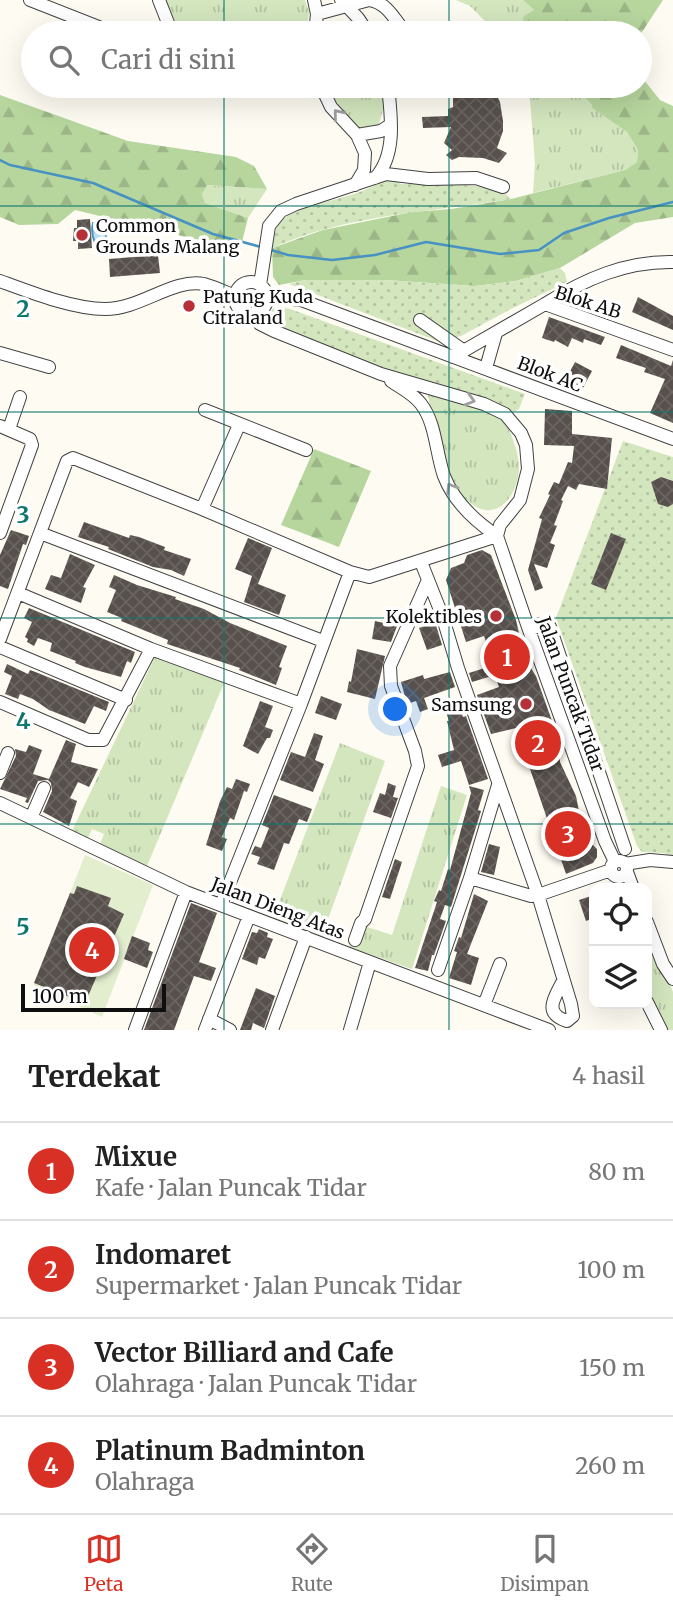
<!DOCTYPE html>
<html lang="id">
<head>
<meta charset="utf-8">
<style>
	body { margin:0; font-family:Merriweather,serif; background:#f6f6f6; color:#222 }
	.controls { position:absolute; right:21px; bottom:21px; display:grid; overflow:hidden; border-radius:14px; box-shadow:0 7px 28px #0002 }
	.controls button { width:63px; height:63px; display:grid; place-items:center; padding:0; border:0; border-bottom:2px solid #e0e0e0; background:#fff; color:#222; font:35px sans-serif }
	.scale { position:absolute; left:21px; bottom:18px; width:145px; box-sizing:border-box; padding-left:7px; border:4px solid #0f0f0f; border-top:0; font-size:19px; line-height:24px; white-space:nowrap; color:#0f0f0f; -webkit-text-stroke:5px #fff; paint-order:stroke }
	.you { position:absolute; left:396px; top:710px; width:24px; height:24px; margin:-18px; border:5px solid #fff; border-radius:50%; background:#1a73e8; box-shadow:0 0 0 10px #1a73e833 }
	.badge { display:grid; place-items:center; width:46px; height:46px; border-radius:50%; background:#d93025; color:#fff; font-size:23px; font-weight:700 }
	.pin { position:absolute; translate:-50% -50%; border:4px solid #fff; box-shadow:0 2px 7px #0006 }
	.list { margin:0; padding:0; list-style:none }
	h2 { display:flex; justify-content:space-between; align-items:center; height:91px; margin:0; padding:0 28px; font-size:30px }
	h2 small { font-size:23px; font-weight:400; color:#767676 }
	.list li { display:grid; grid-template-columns:46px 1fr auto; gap:21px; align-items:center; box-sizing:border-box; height:98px; padding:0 28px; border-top:2px solid #e0e0e0 }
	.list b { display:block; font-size:26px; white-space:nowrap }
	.list p { margin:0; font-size:23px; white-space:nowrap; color:#767676 }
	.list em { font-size:23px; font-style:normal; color:#767676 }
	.icon { flex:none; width:38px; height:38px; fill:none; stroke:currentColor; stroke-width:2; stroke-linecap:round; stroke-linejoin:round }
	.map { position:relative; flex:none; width:673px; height:1030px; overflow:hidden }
	.search { position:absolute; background:#fff; box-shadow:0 7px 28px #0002; left:21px; right:21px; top:21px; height:77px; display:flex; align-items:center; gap:18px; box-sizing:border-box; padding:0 24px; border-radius:38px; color:#767676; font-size:26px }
	.sheet { height:483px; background:#fff }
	nav { display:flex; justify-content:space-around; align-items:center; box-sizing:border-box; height:98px; border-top:2px solid #e0e0e0; background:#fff; font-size:19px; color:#767676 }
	nav a { display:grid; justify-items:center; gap:4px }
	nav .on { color:#d93025 }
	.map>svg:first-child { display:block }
	.grass { fill:url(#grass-tufts) }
	.forest { fill:url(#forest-firs) }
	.park { fill:url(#park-dots) }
	.pitch { fill:#e3eecf }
	.water { fill:url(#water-rules); stroke:#4791c3; stroke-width:2 }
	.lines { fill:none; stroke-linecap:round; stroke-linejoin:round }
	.stream { stroke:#4791c3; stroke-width:2.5 }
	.building { fill:url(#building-cross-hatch) }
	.minor-casing { stroke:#424242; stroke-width:14 }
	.minor { stroke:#fff; stroke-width:12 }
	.oneway { stroke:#9f9f9f }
	.grid { fill:none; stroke:#0f766e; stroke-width:2; stroke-opacity:0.55 }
	.poi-dot { fill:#b53137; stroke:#fff; stroke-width:2.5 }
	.labels { text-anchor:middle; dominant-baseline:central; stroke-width:7; stroke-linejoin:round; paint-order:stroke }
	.poi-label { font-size:18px; fill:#0f0f0f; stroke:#fff; text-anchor:start }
	.street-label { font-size:18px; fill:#0f0f0f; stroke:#fff }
	.grid-label { font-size:23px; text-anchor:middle; font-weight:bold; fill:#0f766e; stroke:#fff; stroke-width:7; stroke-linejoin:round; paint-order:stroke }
</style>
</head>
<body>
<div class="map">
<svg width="673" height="1030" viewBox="0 0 673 1030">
	<defs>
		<pattern id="grass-tufts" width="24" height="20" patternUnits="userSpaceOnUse" patternTransform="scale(1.75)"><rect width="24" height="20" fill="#d3e6be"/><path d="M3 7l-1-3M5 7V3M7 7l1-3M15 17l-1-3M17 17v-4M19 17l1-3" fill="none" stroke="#b4c4a2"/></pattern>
		<pattern id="forest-firs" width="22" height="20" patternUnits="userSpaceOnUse" patternTransform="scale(1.75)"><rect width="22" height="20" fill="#b7d69e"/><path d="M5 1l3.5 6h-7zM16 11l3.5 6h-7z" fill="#9cb687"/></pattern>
		<pattern id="park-dots" width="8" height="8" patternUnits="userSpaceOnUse" patternTransform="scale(1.75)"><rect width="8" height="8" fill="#d3e6be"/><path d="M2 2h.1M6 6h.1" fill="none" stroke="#b4c4a2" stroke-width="1.8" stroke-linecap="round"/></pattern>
		<pattern id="water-rules" width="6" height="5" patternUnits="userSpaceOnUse" patternTransform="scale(1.75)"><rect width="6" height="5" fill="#baddf2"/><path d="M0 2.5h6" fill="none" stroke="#9fbcce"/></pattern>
		<pattern id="building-cross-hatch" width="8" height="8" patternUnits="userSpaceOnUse" patternTransform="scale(1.75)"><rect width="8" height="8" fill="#57504c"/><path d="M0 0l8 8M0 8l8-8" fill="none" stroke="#6a6561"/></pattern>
	</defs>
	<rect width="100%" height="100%" fill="#fefcf2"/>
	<!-- grass -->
	<path class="grass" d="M166,0H305L309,12L306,33H234L229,21L196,33H180Z
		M456,0H523L534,10L521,29L524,33H497L470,6Z
		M328,86H382L384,106L379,124C356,142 335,103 328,86Z
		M529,86H574L592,105V108L627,132L638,150L637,162L625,170L533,193L535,164Z
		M206,185L267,189L248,218L205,203L202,194Z
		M428,395H436C454,401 487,407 501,419C508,425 511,434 514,443C517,451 519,459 519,469C518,497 494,526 467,500C451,485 445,457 441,436C438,423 429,407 428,395Z
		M155,657L224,683L147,866L100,844L104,834L92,829L88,838L72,831Z
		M340,743L385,761L322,936L273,918Z
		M441,786L467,795L412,969L349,947L350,941L364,926L392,935Z
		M647,934L673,992V1030H667L649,996Z"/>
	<!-- forest -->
	<path class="forest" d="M523,0H663L640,35L524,33L521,29L524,16L534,10Z
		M640,75L660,100L673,106V217L635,223L560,268L516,281L475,286L385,280H306L279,285L273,277L272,248L323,230L412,212L451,209L511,199L625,170L637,162L638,150L627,132L592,108V105L574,86H640Z
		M0,95L128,141L236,157L254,166L267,189L207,185L202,194L205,203L248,218L240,250L75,210L58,224L19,225L0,217Z
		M314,449L371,471L339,547L281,525Z"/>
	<!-- park -->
	<path class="park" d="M386,178L394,179L401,184C424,184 498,181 511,199C432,212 347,214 272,248C273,240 275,228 280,222C300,201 358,201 386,178Z
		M560,268L565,273L567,282L511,309L461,336L440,342L289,284L306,280H385L475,286L516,281Z
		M278,307L290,309L525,394L519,409L514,412L489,400L386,370L284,329L271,321L272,309Z
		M623,441L673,457V857L664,853L642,852L637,846L556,618Z"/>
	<!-- pitch -->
	<path class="pitch" d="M85,855L153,885L102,1017L34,985Z"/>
	<!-- water -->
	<path class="water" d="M93,223L99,224L109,242L132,241L130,250L123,255L119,250H112L108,253C95,249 90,236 93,223Z"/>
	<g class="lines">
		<!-- stream -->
		<path class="stream" d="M0,160L10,165L93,183L213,234L261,247
			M271,250L288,255L332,260L375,255L426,242L500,254L539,250L564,233L609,218L673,202"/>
	</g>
	<!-- building -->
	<path class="building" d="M453,86H492L500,102L503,121V131L497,148L507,153L499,163L483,158L459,157L452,160L446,155L452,150L444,143L451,127L423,128L422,117L448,116V109L453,107V97L458,95Z
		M90,219L92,248L78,249V241H73L74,228H77V220Z
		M158,255L160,273L110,277L109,259Z
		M638,297L673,316V330L632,312Z
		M549,317L605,337L601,345L584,339L583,343L572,338L568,347L555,340L554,342L542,338Z
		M621,345L671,366L673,360V423L650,413L665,379L644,372L646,368L616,358Z
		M575,362L592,371L583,388L566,379Z
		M545,409L572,411V434L612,438L607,489L579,484L576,490L568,486L561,500L563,501L554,525L557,526L550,543L555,545L547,568L534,564L543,588L535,591L528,570L542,519L539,518L550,495L548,494L554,482L559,484L568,462L572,463L574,446L544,445Z
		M661,477L673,481V504L668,507L658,504L651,482Z
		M84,522L129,538L130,535L139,537L165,547L164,550L191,559L184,576L171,570L153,567L108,549L109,547L78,537Z
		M11,530L29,536L26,545L23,544L8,589L0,586V555Z
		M611,533L626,539L606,590L591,584Z
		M248,538L272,548L258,584L286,595L279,615L244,602L252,576L235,569Z
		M482,550L491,555L516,620L525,659L536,676L557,735L560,762L576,796L584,836L597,849V857L593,863L566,874L516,728L491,734L477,695L499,687L495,675L472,682L469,673L494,665L484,636L466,642L446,580L451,568L464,563L467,555Z
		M70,554L95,565L83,587L86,588L81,603L45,589L51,575L61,578Z
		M114,575L137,585L176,597L175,599L204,609L230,623L287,646L279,667L282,668L276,685L239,670L240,668L167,644L168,640L121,621L122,618L107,612L116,590L109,587Z
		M29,608L135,652L131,663L127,661L121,677L85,667L75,663L76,661L50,651L52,643L38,638L34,646L27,642L28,639L25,637L32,622L24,618Z
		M375,621L397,626L391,642L372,639Z
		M435,622L442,645L427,650L419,628Z
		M357,649L385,656L375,699L347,692L349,681L351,682Z
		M7,664L28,674L30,670L38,673L109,702L106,711L94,706L85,724L49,710L33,699L20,694L18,699L5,694L12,676L4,672Z
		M450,672L455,687L424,698L428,709L420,712L416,701L407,704L401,682L423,675L424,679Z
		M321,696L342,704L336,720L315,713Z
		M260,701L273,706L265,727L273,730L270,738H267L258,754L243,746Z
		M457,702L463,717L466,716L488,779L469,785L461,761L442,767L438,755L454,750L447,721H449L444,706Z
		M314,733L323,736L315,760L324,764L313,792L280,780L291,752L305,757Z
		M66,740L76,744L71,762L98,769L89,787L78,782L70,798L77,801L69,826L43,812L52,791L51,783L48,780L38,781L28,803L25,802L27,798L0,789L16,756L15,749L26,752L29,745L42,750L33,774L49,779Z
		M236,779L250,784L247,792L244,791L234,820L230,818L222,837L227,839L222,851L206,845L220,801L227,787L232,789Z
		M388,783L396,786L393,797L398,798L391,818L373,812L380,793L385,795Z
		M469,786L484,790L478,810L481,811L451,907L445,905L440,919L446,921L434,955H432L428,971L415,968L437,902L434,901L439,890L441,891L448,869L450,870L471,793Z
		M274,795L312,809L307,822L299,819L289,844L284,843L274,870L257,864L260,857L251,854L255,846L261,848L269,828L262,825Z
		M489,844L500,847L494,875L481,872Z
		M395,859L402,862L390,899L382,897Z
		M77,886L111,898L108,906L124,914L85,1003L34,983L70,893L74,894Z
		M474,894L488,901L467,954L479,958L471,985L449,978L457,952L454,951L459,937L461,938Z
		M594,895V918L586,921L579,900Z
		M191,903L217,913L199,962L216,968L211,981L194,976L174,1030H144Z
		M259,929L268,933L267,937L273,939L265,959L259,957L257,965L242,959L252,932L257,933Z
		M132,936L150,943L148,950L153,952L147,968L124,959Z
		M256,988L275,996L264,1028L253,1023L251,1030H240Z"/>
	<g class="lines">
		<defs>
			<path id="minor" d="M30,0L114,33
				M159,0L172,33
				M314,0L317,14L315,33
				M341,0L358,18L368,33
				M369,0C386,2 394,18 404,31
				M317,14L369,0
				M184,86L190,91L191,86
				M321,86L331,107L357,135L365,153L364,170L355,185
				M357,135L381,131L390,125
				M375,178C397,155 391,115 388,86
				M0,281C30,292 73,309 105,309C141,309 173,278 204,284C215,287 225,292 235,296
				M235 298a16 16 0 1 1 32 0a16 16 0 1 1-32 0Z
				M260,285L269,226L281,211L296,204L386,174L428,179L476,178L503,187
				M268,296L301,300L673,439
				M545,304C585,279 626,261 673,262
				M252,315L260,324L274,331L381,374L484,404L505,414L521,433L526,445L528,469L520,500L500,525L497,536L529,630L605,841L615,862
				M420,320L464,351
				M0,353L49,367
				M453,357L545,304L673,350
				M486,368L496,333
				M391,381C401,388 414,394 421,404C436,423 436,454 444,476C454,502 475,521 497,536
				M205,410L306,450
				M0,426L30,439L32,445L0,533
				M9,429L20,397
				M202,509L239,425
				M40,533L323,641
				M421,562L442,615L458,668L538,895L611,870
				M18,593L151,649L301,704L221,905
				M529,630L545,624L550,627L625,849
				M0,639L67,461L73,458L202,509L350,572
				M0,647L126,700
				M0,702L88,740H103L151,649
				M301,704L350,572L369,577L497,536
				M0,773L8,753
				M0,803L186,892L549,1030
				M31,818L44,788
				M611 869a8 8 0 1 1 16 0a8 8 0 1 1-16 0Z
				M625,864L650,860L673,862
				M627,872L633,888
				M470,878L531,896L538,895L571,1004L573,1016L567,1021C542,1013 555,997 563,981
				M647,922L663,964L673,979
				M355,940L361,923L365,919L418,766L415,751L391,686L390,666L428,580
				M438,970L470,878L498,785
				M647,1002L661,1030
				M484,1005L500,964
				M209,1019L230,1030
				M135,1030L186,892
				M205,1030L249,916
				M272,1030L306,937
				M350,1030L370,962"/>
		</defs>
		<!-- minor casing -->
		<use href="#minor" class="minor-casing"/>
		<!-- minor -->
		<use href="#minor" class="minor"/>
	</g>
	<!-- one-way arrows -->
	<defs><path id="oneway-chevron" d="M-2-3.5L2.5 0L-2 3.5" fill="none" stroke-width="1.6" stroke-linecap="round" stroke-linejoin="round" transform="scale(1.75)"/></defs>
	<g class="oneway">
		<use href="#oneway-chevron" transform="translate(338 114) rotate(-129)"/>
		<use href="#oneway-chevron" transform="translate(470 400) rotate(17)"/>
		<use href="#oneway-chevron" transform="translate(451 488) rotate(-121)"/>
	</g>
	<!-- grid -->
	<path class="grid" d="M224,0V33M449,0V33M224,86V1030M449,86V1030M0,206H673M0,412H673M0,618H673M0,824H673"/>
	<!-- markers -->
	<g class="poi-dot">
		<circle cx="82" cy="235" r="7"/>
		<circle cx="189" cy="306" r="7"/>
		<circle cx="496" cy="616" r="7"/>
		<circle cx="526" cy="704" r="7"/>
	</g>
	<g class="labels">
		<!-- poi labels -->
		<g class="poi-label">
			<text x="96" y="225">Common<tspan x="96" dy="21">Grounds Malang</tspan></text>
			<text x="203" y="296">Patung Kuda<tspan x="203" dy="21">Citraland</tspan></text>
			<text x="482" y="616" text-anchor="end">Kolektibles</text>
			<text x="512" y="704" text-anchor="end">Samsung</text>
		</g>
		<!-- street labels -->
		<g class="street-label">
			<text transform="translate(588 302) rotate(18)">Blok AB</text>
			<text transform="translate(550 374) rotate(21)">Blok AC</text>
			<text transform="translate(571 694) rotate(70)">Jalan Puncak Tidar</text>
			<text transform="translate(278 908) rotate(21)">Jalan Dieng Atas</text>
		</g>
	</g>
	<g class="grid-label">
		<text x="23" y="317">2</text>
		<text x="23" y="523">3</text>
		<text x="23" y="729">4</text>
		<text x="23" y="935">5</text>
	</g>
</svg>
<div class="controls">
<button><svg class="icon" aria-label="locate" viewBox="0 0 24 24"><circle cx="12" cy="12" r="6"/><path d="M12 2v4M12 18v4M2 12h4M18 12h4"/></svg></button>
<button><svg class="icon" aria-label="layers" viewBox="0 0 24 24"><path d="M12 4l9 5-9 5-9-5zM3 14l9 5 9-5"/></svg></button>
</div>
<div class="scale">100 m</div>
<div class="you"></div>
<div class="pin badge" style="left:507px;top:657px">1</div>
<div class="pin badge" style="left:538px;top:743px">2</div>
<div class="pin badge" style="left:568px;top:834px">3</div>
<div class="pin badge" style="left:92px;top:950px">4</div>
<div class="search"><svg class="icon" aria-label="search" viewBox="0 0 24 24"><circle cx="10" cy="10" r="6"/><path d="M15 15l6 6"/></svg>Cari di sini</div>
</div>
<section class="sheet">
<h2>Terdekat<small>4 hasil</small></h2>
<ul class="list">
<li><span class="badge">1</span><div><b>Mixue</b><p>Kafe · Jalan Puncak Tidar</p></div><em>80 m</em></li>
<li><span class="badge">2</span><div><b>Indomaret</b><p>Supermarket · Jalan Puncak Tidar</p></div><em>100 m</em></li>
<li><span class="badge">3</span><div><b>Vector Billiard and Cafe</b><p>Olahraga · Jalan Puncak Tidar</p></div><em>150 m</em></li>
<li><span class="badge">4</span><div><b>Platinum Badminton</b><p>Olahraga</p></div><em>260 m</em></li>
</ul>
</section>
<nav>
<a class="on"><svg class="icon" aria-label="map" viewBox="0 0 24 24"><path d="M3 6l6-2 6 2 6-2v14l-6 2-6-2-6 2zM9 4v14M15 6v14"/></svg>Peta</a>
<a><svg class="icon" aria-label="directions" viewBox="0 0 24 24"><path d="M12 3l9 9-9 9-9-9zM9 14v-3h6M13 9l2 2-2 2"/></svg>Rute</a>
<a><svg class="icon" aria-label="saved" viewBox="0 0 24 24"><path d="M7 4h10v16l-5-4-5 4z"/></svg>Disimpan</a>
</nav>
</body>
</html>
